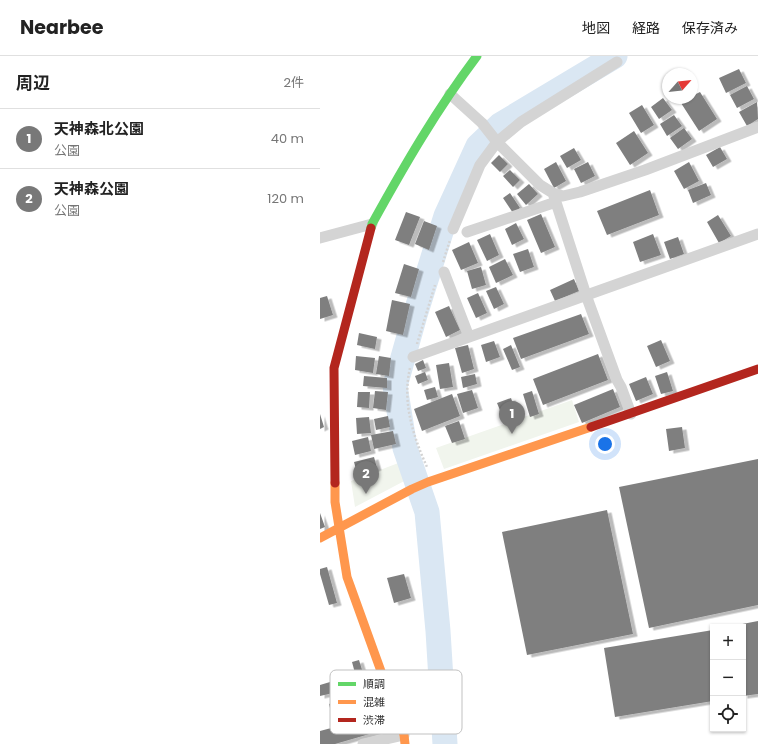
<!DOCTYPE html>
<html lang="ja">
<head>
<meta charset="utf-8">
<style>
	body { margin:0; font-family:Poppins,"Noto Sans JP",sans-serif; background:#f6f6f6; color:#222 }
	.controls { position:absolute; right:12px; bottom:12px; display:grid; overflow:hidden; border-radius:0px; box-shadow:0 1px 3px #0004 }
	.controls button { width:36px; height:36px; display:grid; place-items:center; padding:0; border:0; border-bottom:1px solid #e0e0e0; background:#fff; color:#222; font:20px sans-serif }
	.compass { position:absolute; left:342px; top:12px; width:36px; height:36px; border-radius:50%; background:#fff; box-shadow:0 1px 3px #0004; rotate:63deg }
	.you { position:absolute; left:285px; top:388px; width:14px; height:14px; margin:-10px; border:3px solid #fff; border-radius:50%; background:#1a73e8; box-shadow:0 0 0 6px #1a73e833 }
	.badge { display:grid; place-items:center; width:26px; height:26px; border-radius:50%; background:#787878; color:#fff; font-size:13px; font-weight:700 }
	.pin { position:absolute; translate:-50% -33px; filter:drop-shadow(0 1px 2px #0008) }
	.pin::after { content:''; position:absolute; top:21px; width:14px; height:12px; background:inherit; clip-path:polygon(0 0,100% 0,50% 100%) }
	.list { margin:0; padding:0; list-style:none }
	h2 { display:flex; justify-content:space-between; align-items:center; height:52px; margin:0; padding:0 16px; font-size:17px }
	h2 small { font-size:13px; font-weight:400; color:#767676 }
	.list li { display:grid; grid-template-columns:26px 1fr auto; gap:12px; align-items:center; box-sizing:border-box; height:60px; padding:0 16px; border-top:1px solid #e0e0e0 }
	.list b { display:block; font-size:15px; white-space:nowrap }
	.list p { margin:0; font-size:13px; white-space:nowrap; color:#767676 }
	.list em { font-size:13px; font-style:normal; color:#767676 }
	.icon { flex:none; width:22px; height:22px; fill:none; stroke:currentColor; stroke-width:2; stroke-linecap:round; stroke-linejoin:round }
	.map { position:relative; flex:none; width:438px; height:688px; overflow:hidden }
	header { display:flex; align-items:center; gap:24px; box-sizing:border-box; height:56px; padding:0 20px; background:#fff; border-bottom:1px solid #e0e0e0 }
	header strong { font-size:19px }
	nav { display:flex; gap:22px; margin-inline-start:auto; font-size:14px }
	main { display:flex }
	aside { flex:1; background:#fff }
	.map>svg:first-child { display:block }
	.green { fill:#f1f5ed }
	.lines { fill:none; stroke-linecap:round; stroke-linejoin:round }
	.river { stroke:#dae7f3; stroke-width:25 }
	.building { fill:#7f7f7f; filter:url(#shadow) }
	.path { stroke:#d4d4d4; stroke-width:2.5; stroke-dasharray:2 2; stroke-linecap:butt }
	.street { stroke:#d4d4d4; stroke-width:11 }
	.fast { stroke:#63d668; stroke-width:9 }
	.slow { stroke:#ff974d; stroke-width:9 }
	.jam { stroke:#b3261e; stroke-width:9 }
	.key { fill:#fff; stroke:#c1c1c1; stroke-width:1 }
	.key-label { font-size:11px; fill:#303030 }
</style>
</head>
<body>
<header>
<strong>Nearbee</strong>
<nav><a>地図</a><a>経路</a><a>保存済み</a></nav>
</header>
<main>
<aside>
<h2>周辺<small>2件</small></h2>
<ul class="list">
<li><span class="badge">1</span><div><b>天神森北公園</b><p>公園</p></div><em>40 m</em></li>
<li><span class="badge">2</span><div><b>天神森公園</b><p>公園</p></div><em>120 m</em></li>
</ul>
</aside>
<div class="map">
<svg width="438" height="688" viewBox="0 0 438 688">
	<defs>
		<filter id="shadow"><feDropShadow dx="4.5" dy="2.5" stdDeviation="0" flood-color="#0004"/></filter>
	</defs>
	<rect width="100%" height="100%" fill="#fff"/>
	<!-- green -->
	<path class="green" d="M252,344L259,366L124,413L116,392Z
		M81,406L90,422L35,451L31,425Z"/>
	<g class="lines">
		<!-- river -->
		<path class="river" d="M125,688L118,575L107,456L85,392L75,330L95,259L126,160L158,90L180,69L295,0"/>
	</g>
	<!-- building -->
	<path class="building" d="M419,13L426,27L406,37L399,22Z
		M427,30L434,43L417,52L410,39Z
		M380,36L397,63L379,75L361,47L369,42H372V40Z
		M343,42L352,54L339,63L331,51Z
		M437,46L438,63L427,70L419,56Z
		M322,49L334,69L321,77L309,57Z
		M354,59L362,70L347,80L340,68Z
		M364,72L372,83L358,93L350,82Z
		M314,75L328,97L310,109L296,87Z
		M400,91L407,103L393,111L386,99Z
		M254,92L261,104L247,112L240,100Z
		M179,99L188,108L180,116L171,107Z
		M236,106L246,125L234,132L224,113Z
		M268,106L275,120L261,127L254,113Z
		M369,106L379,125L364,133L354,115Z
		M190,114L200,124L193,131L183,120Z
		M386,127L391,139L373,147L368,134Z
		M209,128L218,138L206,149L197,138Z
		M330,134L339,159L287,179L277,155Z
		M190,137L200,152L193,157L183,142Z
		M86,156L100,161L89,189L75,184Z
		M221,158L235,191L221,197L207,164Z
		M398,159L411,180L399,187L387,166Z
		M104,165L117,170L109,194L95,188Z
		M196,167L204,183L192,189L185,173Z
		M170,178L179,199L167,205L157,184Z
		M333,178L341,199L320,206L313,186Z
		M358,181L364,198L350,203L344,186Z
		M149,186L158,207L141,214L132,194Z
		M208,193L214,211L200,216L193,198Z
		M185,203L193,219L176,227L169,211Z
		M84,208L99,213L91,241L75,237Z
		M161,211L166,229L152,233L147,215Z
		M254,223L259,235L235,245L230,234Z
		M176,231L184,248L174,253L166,235Z
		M158,237L167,257L156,262L147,242Z
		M7,240L13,259L0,263V242Z
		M72,244L90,248L83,279L66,275Z
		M129,250L140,274L126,281L115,256Z
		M261,258L269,278L201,303L193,282Z
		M39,277L57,281L55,293L37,289Z
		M341,284L350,305L336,311L327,290Z
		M174,285L180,301L166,306L161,289Z
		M148,289L154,313L142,317L135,292Z
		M191,289L200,311L192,314L183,293Z
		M278,298L288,324L223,349L213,323Z
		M36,300L55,302L53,317L35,314Z
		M59,300L71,302L69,320L56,318Z
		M103,304L106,312L98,315L95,308Z
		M129,307L133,331L120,333L116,309Z
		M105,316L108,324L98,328L95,320Z
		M347,316L353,335L341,338L335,320Z
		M155,318L157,328L143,332L141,321Z
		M44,320L67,322V332L43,330Z
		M326,321L333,338L316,345L309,328Z
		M115,331L118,341L107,344L104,334Z
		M293,333L300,351L262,367L254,349Z
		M152,334L158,352L143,357L137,338Z
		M55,335L68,336L66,354L53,352Z
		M212,335L219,358L210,361L203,338Z
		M38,336H50L49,352L37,351Z
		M132,338L140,360L102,375L94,353Z
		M191,342L197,360L184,364L177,347Z
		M0,358L4,371L0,373Z
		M68,360L70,371L56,374L54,363Z
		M49,361L51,377L37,378L36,362Z
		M139,365L145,383L132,387L125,370Z
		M362,371L365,392L349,395L346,373Z
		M73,375L76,388L54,393L51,379Z
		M48,381L51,395L35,399L32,385Z
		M54,401L57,412L37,417L34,406Z
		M438,403V549L329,572L299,431Z
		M287,454L313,578L207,599L182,476Z
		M0,457L5,471L0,473Z
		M7,511L17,547L9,549L0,518V513Z
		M84,518L91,542L74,547L67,522Z
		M438,565V638L423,640V571L412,570Z
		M393,574V645L295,661L284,592Z
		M39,604L47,630L39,632L32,606Z
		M10,626L13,637L0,640V629Z
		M17,645L22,662L13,664L9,648Z
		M56,660L60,675L15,688H0V675Z"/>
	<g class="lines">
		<!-- path -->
		<path class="path" d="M123,206L130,184
			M97,288L115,229
			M90,312C82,346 93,380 107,411"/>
		<!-- street -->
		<path class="street" d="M130,38L162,67L177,86L220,129L233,137L243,140L260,136L325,114L438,71
			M233,137L266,239L297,324L301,331L311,358
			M133,173L160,109L177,86L201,66L297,6
			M147,176L236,146
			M0,182L52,168
			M124,216L149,281
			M93,301L438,178
			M43,688L84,679"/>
		<!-- fast -->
		<path class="fast" d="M51,172L52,168C84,110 117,53 157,0"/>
		<!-- slow -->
		<path class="slow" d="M15,427V446L27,521L84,679L85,688
			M0,482L92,433L108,426L271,371"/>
		<!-- jam -->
		<path class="jam" d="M271,371L438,313
			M15,427L14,312L51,172"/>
	</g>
	<!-- legend -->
	<rect x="10" y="614" width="132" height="64" rx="6" class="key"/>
	<rect x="18" y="626" width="18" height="4" fill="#63d668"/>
	<rect x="18" y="644" width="18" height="4" fill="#ff974d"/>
	<rect x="18" y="662" width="18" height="4" fill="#b3261e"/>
	<g class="key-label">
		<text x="43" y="632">順調</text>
		<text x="43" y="650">混雑</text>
		<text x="43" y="668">渋滞</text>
	</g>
</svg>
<div class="controls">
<button>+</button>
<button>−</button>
<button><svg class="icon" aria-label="locate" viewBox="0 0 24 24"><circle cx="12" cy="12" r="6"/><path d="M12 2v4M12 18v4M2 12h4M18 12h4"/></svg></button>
</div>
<svg class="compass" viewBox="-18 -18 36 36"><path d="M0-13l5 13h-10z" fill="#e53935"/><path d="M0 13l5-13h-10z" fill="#767676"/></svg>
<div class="you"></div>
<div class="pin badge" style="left:192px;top:378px">1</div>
<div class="pin badge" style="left:46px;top:438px">2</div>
</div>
</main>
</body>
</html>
